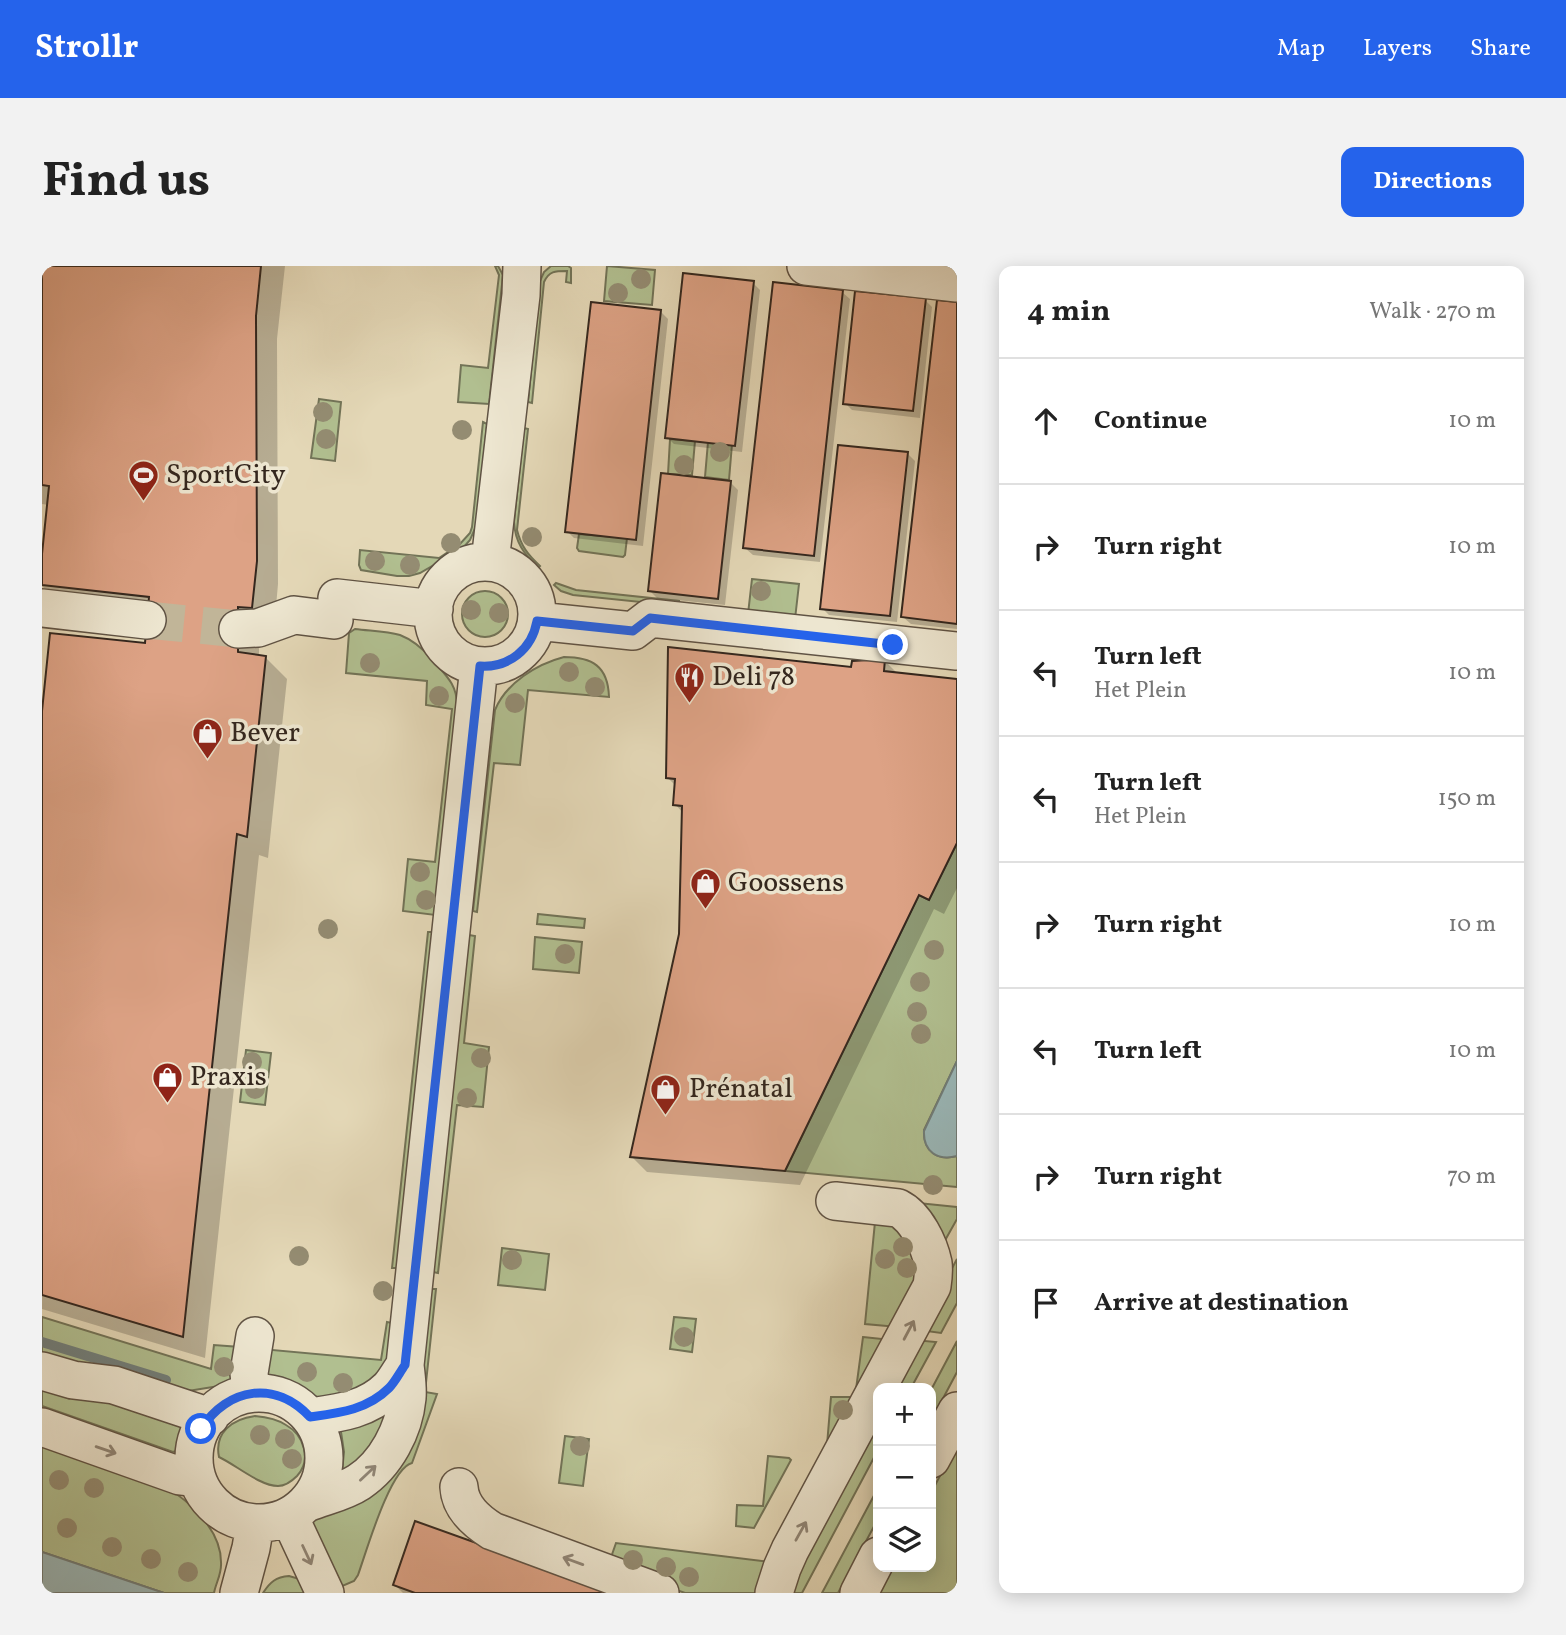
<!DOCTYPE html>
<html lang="en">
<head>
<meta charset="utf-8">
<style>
	body { margin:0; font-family:Vollkorn,serif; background:#f2f2f2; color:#222 }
	.controls { position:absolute; right:21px; bottom:21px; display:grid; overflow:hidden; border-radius:14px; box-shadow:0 4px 18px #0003 }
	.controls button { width:63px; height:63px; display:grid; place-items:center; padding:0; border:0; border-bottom:2px solid #e0e0e0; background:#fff; color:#222; font:35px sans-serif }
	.stop { position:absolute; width:21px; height:21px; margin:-16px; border:5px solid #2563eb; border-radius:50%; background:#fff }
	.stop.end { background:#2563eb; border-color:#fff; box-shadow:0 2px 7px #0008 }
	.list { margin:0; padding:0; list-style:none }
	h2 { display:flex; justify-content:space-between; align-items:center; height:91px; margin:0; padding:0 28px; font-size:30px }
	h2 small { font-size:23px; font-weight:400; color:#767676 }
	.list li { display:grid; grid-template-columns:46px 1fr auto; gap:21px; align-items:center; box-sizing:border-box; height:126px; padding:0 28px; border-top:2px solid #e0e0e0 }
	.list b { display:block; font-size:26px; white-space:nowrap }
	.list p { margin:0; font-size:23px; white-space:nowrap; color:#767676 }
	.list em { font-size:23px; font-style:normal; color:#767676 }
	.icon { flex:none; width:38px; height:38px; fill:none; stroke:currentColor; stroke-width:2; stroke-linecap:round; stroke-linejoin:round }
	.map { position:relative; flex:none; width:915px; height:1327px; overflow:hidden; border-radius:14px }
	header { display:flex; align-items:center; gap:42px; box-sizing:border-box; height:98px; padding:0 35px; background:#2563eb; color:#fff }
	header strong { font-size:33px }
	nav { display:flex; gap:38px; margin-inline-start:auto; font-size:24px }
	.intro { display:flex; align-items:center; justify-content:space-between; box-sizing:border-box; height:168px; padding:0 42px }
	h1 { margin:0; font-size:49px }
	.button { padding:18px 32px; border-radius:14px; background:#2563eb; color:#fff; font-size:24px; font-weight:700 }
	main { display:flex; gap:42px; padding:0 42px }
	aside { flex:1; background:#fff; border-radius:14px; box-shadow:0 4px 18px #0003 }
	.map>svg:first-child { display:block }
	.green { fill:#b1bf90; stroke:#727357; stroke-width:2 }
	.water { fill:#9ab8b9; stroke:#717e7b; stroke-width:2 }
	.shadow { fill:#0003 }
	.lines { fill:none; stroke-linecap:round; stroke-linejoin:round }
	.stream { stroke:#717e7b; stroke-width:10 }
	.building { fill:#dda285; stroke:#34271e; stroke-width:2 }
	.minor-tunnel { stroke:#c1b598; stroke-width:37; stroke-dasharray:37 18; stroke-linecap:butt }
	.minor-casing { stroke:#605344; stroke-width:40 }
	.minor { stroke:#ede6d0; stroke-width:37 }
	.tree { fill:#948c72 }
	.oneway { stroke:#908677 }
	.route { stroke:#2563eb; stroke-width:9 }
	.labels { text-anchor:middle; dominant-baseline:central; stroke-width:7; stroke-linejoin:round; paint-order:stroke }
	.poi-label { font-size:28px; fill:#34271e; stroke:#ede6d0; text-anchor:start }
</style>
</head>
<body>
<header>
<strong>Strollr</strong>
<nav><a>Map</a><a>Layers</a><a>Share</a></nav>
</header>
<div class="intro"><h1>Find us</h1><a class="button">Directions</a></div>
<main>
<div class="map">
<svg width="915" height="1327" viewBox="0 0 915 1327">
	<rect width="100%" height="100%" fill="#e4d8b7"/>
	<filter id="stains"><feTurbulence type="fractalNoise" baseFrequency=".00286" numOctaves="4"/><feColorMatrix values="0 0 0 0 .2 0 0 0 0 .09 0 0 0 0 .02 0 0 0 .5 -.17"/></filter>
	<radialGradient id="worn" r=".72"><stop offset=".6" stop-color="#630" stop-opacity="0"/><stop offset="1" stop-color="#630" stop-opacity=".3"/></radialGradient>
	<!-- green -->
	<path class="green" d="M453,0H456L461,9L447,138L416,136L419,99L446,102L457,9Z
		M509,0H526L529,2V17L524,16L525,5C513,5 507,5 502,16L490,137L486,136L498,15L502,6Z
		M565,0L613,4L610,39L562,35Z
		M277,133L299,136L293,195L269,192Z
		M441,156L445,158L435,258L428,274L421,282L378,307L367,310H355L319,304L317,299L318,284L397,292L418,278L428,267L430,261Z
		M482,162L486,163L475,264C479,280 486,289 498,300L496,302C482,288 473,276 472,256Z
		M628,173L653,175L650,209L626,208Z
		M666,176L690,178L687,214L663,211Z
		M537,268L585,272L583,289L581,291L537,285L535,282Z
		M710,313L757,318L753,353L706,348Z
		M514,317L534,324L637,335V340L531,329L519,325L512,319Z
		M420 348a23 23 0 1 1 46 0a23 23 0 1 1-46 0Z
		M313,363C328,365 344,365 358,369C371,374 380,382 389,392C402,408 415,417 415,439L393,649L361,645L366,593L393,596L410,443L384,439L385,415L304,407L307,367Z
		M522,391C550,391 566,400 567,431L486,424L478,499L452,497L435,646L431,645L453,444C464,417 495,398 522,391Z
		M915,577V795L882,864C881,886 896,895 915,890V921L743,905L877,629L887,634Z
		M496,648L543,653L542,662L495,658Z
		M386,666H391L355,1002H350Z
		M427,669L433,670L422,777L447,781L441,841L415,839L396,1007L391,1006Z
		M493,671L540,676L537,707L491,703Z
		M204,784L229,787L223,839L198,836Z
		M876,937L915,941V953L901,978Z
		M853,955L878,1001L856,1061L823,1058L833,956Z
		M460,982L507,988L503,1024L456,1019Z
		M915,993V1037L899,1067L877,1064Z
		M389,1023H394L383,1126L395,1128L370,1197C348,1202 324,1287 316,1309L312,1315L291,1324L261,1256L318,1231Z
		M0,1051L169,1103L172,1079L198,1081L192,1111L185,1117L177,1120L146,1125L89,1114L0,1087Z
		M632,1051L654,1053L650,1086L628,1083Z
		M345,1056L350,1057L346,1094L336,1114L285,1134L272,1130L239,1113L217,1109L220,1083L339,1094Z
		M821,1071L850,1074L723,1327H643L566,1300L574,1277L728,1296L784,1191L789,1131H813Z
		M872,1074L894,1076L869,1122H846Z
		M915,1075V1106L889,1155V1124Z
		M0,1124L18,1129L77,1132L143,1156L137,1184L131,1186L0,1140Z
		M836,1140V1184L760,1327H741Z
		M348,1141L325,1191L300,1206L302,1186L299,1166L300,1163Z
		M213,1150C224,1151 235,1153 244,1159C262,1169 270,1194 255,1210C250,1215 244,1220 236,1220C218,1220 194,1199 177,1191C172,1167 190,1153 213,1150Z
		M523,1170L547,1173L541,1220L517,1217Z
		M915,1177V1318L911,1327H835L849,1301H889V1227Z
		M0,1179L122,1220C148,1235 179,1264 179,1296C180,1308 174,1316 172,1327H122L0,1286Z
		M726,1190L747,1192L749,1194L712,1262L694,1260L695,1239L721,1240Z
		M836,1222V1253L796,1327H780Z
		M247,1310L261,1314L271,1327H221C228,1316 234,1311 247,1310Z"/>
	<!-- water -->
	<path class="water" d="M915,795V890C896,895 881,886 882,865Z
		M0,1286L122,1327H0Z"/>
	<!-- shadow -->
	<path class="shadow" d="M0,0H243L235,73L236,318L232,363L217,362V391H223L245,413L226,592L217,589L163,1092L0,1043V461L104,378L107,350L21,341L0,320V305L7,239L0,238Z
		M711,17L718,24L700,186L632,178L625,171Z
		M800,26L808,33L778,296L711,289L703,282Z
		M883,34L890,41L878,152L810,144L803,137Z
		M915,38V363L869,358L861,351Z
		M618,45L626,53L601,280L532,272L525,265Z
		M866,188L873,195L855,356L787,349L780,342Z
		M689,217L696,224L683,339L615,332L608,325Z
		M843,395L856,408L915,415V622L902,648L892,643L758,919L605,906L590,891L639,668L641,547L633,538L634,520L625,511L811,403Z
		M353,1319L571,1327H361Z"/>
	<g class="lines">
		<!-- stream -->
		<path class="stream" d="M0,1076L124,1114"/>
	</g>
	<!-- building -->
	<path class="building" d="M0,0H219L214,50L215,295L210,342L196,341V386L224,390L205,571L195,568L141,1071L0,1029V445L8,367L103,377L107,331L0,319V288L7,220L0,219Z
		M641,7L712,15L693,180L623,172Z
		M731,16L801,24L772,290L701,282Z
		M813,25L884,32L871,145L801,138Z
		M895,34L915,36V358L859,351Z
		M549,36L619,44L594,274L523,266Z
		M796,179L866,186L848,350L778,343Z
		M619,207L689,215L676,333L606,325Z
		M626,381L809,401L810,395L843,393L842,405L915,413V577L887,634L877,629L743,905L588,891L637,668L640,540L631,539L633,513L624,512Z
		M373,1255L440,1279L573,1327H373L351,1319Z"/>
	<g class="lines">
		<!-- minor-tunnel -->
		<path class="minor-tunnel" d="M105,354L196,363"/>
		<defs>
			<path id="minor" d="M764,0L915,17
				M391 348a52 52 0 1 1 104 0a52 52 0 1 1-104 0Z
				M448,296L479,29L480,0
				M295,332L392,343
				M0,342L105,354
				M495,355L591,365L608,352L915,385
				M196,363L216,362L252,349L292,354
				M0,1105L31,1114L72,1119L168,1151
				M152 1192a65 65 0 1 1 130 0a65 65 0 1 1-130 0Z
				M209,1127L207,1107L213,1070
				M268,1151C297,1147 325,1144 347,1122C353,1116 358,1106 363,1099
				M0,1161L138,1210L155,1212
				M889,1193L915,1145
				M417,1221C418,1241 434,1255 450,1265L618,1327
				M265,1237C282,1230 302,1226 317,1216C344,1198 362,1164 365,1132C366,1121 364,1109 363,1099L437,400
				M247,1250L283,1327
				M197,1327L209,1282L213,1258
				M732,1327L740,1302L748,1284L890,1020C891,1013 892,1004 891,997C887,978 874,951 856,942L793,935
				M817,1327L836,1290"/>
		</defs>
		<!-- minor casing -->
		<use href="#minor" class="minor-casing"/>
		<!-- minor -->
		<use href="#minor" class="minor"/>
	</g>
	<!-- trees -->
	<g class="tree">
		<circle cx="599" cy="13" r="10"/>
		<circle cx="576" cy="27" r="10"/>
		<circle cx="281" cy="146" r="10"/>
		<circle cx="420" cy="164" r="10"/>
		<circle cx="284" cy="173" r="10"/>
		<circle cx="678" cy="186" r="10"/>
		<circle cx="642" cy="199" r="10"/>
		<circle cx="490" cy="271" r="10"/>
		<circle cx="409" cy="277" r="10"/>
		<circle cx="333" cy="295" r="10"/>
		<circle cx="368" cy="299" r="10"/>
		<circle cx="719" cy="325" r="10"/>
		<circle cx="429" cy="344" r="10"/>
		<circle cx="457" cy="347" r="10"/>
		<circle cx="328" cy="397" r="10"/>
		<circle cx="527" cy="406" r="10"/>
		<circle cx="553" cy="421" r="10"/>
		<circle cx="397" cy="430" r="10"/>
		<circle cx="473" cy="437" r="10"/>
		<circle cx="378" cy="606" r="10"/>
		<circle cx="384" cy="634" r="10"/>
		<circle cx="286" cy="663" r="10"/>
		<circle cx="892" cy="684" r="10"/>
		<circle cx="523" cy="688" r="10"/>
		<circle cx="878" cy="716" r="10"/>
		<circle cx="875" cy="746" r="10"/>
		<circle cx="879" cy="768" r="10"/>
		<circle cx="439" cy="792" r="10"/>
		<circle cx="210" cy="796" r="10"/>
		<circle cx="213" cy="823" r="10"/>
		<circle cx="425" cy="832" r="10"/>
		<circle cx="891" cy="919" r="10"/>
		<circle cx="861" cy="981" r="10"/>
		<circle cx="257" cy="990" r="10"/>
		<circle cx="843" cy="993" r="10"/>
		<circle cx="470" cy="994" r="10"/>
		<circle cx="865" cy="1002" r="10"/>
		<circle cx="341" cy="1025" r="10"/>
		<circle cx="642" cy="1071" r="10"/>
		<circle cx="182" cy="1101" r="10"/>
		<circle cx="265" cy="1106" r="10"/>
		<circle cx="301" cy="1117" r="10"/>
		<circle cx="801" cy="1144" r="10"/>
		<circle cx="218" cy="1169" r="10"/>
		<circle cx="243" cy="1173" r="10"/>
		<circle cx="538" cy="1180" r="10"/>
		<circle cx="250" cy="1193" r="10"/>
		<circle cx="17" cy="1214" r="10"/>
		<circle cx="52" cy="1222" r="10"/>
		<circle cx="25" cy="1262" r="10"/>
		<circle cx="70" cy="1281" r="10"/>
		<circle cx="109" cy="1293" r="10"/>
		<circle cx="591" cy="1294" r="10"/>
		<circle cx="624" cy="1301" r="10"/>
		<circle cx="146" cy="1306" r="10"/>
		<circle cx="647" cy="1311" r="10"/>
	</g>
	<!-- one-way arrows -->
	<defs><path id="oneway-shaft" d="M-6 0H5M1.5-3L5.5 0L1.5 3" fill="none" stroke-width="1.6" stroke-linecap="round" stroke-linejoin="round" transform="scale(1.75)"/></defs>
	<g class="oneway">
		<use href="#oneway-shaft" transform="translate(867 1064) rotate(-62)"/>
		<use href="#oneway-shaft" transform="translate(64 1184) rotate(19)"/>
		<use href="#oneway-shaft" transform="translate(326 1207) rotate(-43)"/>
		<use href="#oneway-shaft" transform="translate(759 1265) rotate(-61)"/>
		<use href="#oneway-shaft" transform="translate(265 1289) rotate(65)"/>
		<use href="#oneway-shaft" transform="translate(531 1295) rotate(-160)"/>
	</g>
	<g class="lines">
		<!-- route -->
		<path class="route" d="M159,1163C186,1121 234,1114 268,1151C297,1147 325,1144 347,1122C353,1116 358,1106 363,1099L438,400C467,402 490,383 495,355L591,365L608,352L851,379"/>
	</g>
	<!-- icons -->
	<defs>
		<symbol id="stadium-pin" viewBox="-11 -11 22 30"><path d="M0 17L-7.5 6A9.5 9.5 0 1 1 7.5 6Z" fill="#8f2418" stroke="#ede6d0"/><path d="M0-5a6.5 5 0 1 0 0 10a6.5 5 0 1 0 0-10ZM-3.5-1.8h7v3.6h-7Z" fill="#fff"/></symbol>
		<symbol id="restaurant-pin" viewBox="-11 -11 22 30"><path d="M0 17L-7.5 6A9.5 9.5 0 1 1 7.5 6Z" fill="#8f2418" stroke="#ede6d0"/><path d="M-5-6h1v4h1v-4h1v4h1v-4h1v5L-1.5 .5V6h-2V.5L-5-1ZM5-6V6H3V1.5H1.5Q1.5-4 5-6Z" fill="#fff"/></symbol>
		<symbol id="shop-pin" viewBox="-11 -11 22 30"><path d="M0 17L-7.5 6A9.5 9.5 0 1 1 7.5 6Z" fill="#8f2418" stroke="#ede6d0"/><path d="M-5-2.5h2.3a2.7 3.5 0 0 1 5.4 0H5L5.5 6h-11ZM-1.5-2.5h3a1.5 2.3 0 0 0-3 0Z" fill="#fff"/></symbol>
	</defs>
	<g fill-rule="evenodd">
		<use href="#stadium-pin" x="84" y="192" width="35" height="47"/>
		<use href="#restaurant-pin" x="630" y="394" width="35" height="47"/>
		<use href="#shop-pin" x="148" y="450" width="35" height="47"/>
		<use href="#shop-pin" x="646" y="600" width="35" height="47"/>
		<use href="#shop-pin" x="108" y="794" width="35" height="47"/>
		<use href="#shop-pin" x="606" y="806" width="35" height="47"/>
	</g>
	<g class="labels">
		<!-- poi labels -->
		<g class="poi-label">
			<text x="124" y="209">SportCity</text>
			<text x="670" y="411">Deli 78</text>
			<text x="188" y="467">Bever</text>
			<text x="686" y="617">Goossens</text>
			<text x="148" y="811">Praxis</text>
			<text x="647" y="823">Prénatal</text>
		</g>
	</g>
	<rect width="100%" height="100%" filter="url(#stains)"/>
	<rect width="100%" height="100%" fill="url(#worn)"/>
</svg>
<div class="controls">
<button>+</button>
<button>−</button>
<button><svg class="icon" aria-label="layers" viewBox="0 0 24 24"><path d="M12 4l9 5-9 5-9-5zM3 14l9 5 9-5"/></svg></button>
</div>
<div class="stop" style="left:159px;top:1163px"></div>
<div class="stop end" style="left:851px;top:379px"></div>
</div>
<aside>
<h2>4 min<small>Walk · 270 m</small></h2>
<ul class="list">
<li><svg class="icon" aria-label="ahead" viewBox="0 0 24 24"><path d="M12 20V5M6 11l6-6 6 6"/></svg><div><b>Continue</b></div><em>10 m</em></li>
<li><svg class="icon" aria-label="right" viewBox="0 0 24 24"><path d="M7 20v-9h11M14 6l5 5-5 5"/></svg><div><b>Turn right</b></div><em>10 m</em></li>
<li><svg class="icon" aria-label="left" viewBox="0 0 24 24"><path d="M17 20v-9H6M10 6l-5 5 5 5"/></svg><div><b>Turn left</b><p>Het Plein</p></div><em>10 m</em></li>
<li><svg class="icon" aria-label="left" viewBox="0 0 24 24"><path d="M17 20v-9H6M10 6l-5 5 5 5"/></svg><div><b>Turn left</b><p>Het Plein</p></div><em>150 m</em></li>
<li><svg class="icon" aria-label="right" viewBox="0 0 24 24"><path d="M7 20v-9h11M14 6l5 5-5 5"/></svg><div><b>Turn right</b></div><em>10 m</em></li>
<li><svg class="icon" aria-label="left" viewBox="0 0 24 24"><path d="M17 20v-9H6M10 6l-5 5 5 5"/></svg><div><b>Turn left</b></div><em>10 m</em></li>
<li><svg class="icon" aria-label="right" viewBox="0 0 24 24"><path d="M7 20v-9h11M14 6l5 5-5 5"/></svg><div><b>Turn right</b></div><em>70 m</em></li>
<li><svg class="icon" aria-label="arrive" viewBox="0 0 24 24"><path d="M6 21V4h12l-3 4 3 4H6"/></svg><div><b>Arrive at destination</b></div></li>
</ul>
</aside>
</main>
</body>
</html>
